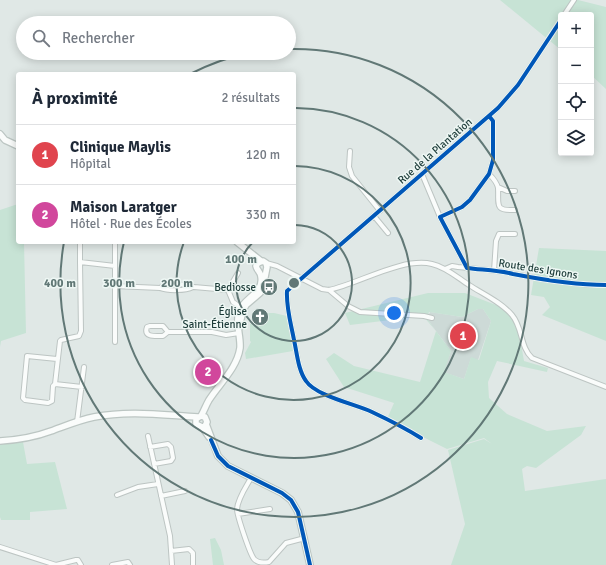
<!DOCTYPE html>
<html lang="fr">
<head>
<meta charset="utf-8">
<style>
	body { margin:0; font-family:Signika,sans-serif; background:#f2f2f3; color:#1f2937 }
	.controls { position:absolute; right:12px; top:12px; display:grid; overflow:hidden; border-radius:4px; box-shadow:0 2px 10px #0003 }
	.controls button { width:36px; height:36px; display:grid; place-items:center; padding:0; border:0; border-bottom:1px solid #e0e1e3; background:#fff; color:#1f2937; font:20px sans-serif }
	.you { position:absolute; left:394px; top:313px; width:14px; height:14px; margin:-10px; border:3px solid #fff; border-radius:50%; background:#1a73e8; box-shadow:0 0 0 6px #1a73e833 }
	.badge { display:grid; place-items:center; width:26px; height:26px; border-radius:50%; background:#1a73e8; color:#fff; font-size:13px; font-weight:700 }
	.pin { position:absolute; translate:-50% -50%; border:2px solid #fff; box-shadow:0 1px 4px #0006 }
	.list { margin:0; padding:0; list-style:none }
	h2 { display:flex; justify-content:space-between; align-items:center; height:52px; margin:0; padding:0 16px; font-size:17px }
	h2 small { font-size:13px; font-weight:400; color:#747a83 }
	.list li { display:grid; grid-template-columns:26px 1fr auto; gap:12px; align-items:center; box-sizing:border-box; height:60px; padding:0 16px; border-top:1px solid #e0e1e3 }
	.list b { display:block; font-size:15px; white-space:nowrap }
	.list p { margin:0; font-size:13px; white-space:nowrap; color:#747a83 }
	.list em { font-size:13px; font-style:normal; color:#747a83 }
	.icon { flex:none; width:22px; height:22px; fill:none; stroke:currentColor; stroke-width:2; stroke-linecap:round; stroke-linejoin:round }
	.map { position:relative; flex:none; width:606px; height:565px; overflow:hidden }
	.search { position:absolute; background:#fff; box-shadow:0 2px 10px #0003; left:16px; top:16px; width:280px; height:44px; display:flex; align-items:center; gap:10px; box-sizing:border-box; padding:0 14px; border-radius:22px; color:#747a83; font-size:15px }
	.panel { position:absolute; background:#fff; box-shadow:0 2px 10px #0003; left:16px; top:72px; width:280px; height:172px; border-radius:4px }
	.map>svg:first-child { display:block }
	.built { fill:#cddad7 }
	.green { fill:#c7e3d5; fill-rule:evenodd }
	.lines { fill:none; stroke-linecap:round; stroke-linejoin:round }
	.street-casing { stroke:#bdc5c3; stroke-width:6 }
	.secondary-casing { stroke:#bcc6c3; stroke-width:8 }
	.street { stroke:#fafcfb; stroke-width:4 }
	.secondary { stroke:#fafcfb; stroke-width:5.5 }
	.cycleway-casing { stroke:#eef7f4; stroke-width:6 }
	.cycleway { stroke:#0057b8; stroke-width:4 }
	.ring { fill:none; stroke:#617876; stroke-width:2 }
	.labels { text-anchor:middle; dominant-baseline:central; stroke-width:3; stroke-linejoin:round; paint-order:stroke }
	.street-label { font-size:11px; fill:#1d3c39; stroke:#eef7f4 }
	.poi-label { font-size:11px; fill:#1d3c39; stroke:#eef7f4; text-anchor:end }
	.centre { fill:#617876; stroke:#eef7f4; stroke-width:2 }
	.ring-label { font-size:12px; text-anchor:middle; font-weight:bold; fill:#617876; stroke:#eef7f4; stroke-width:3; stroke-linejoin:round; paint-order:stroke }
</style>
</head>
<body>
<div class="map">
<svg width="606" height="565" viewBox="0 0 606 565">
	<rect width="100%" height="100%" fill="#e0e8e6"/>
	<!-- built -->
	<path class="built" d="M478,309H483L491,321L478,360L471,358L464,379L443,372L451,351L427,319L430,312L462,317Z"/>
	<!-- green -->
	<path class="green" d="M500,0H578L606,7V89L591,75V15H561V50Z
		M18,204V242H24L26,333L1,341L0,347V210Z
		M539,248L606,251V341L542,315L550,307L544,297L531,295Z
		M428,293H465L496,305L510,314L518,327L524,361L548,368L547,372L497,361L488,382L489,398L507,414L547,431L586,426L581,435L536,468L527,466L522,469L525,491L606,479V565H451L465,524L448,450L484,439L492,444L484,438L447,449L387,419L394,403L344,387L326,359L334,353L354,366L420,382L436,331L423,316L350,325L345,313ZM478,309H483L491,321L479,360L471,357L464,379L444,372L451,351L427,319L429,312L462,317Z
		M267,313H274L287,316L293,351L246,359L245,353L251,342L250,341V324L267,322Z
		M23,442L27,464L55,462L67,509L30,512V520H1L0,517V444Z
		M215,538L221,550L224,565H213L210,539Z"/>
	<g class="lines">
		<defs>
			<path id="street" d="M564,15L574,0
				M350,151L349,167L352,176L380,211
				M422,174L440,217L467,268
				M489,174C493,178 497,182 498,188C499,205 494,211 515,210
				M498,187L507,191H515
				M374,216L388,233
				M440,217L462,207L470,200L489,174L493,160V121L489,116
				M80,242V262L115,266
				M115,242V342
				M80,262L81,331L79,336L61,340L60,341L55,384L82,387
				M266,263L277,266L322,289L329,290C358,284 402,257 432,264C446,267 458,278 469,285C483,294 501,302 512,315C523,328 520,347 532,358L606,387
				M445,269L452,266L458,267C477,269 496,270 514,274C544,280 575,285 606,285
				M494,271L496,241L499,234H515
				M115,286L160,288C168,291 185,291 193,287
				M160,288C168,282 185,284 194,287L228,290L233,302L243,309
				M228,290L238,273
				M329,290L348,306L360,312L424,316L432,318
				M168,332L163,326H150L147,327C143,338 156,336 163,336L168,332H212L226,335L239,333
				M55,384L53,386L52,401L48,403L25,400L23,398L27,356L57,359
				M77,422L84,367
				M148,436L170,536L172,565
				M421,438C405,428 389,420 372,412C355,404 316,396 306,381C298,370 297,353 294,340C291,324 286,307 287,291L498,108L518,85L561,20
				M150,447L168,444L171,447L173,458L171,461L154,464
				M251,478C246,487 238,498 237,509C237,516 250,554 254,559C258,563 264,563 269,562L286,543L305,538
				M117,495L138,487L158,484
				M161,496L185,491
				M238,514L270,509
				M0,547L56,565L76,560H78L81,565
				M171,551L189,549L193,553V565
				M112,565L128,562L130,565"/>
			<path id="secondary" d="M0,134L5,140L18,146
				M237,242L261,261
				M201,416C204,411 206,405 209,400C220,383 237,368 240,348C241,336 235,323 239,311C244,298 264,293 261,277C261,272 257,271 256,266L258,263L263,261L266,263L267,267L263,287L260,293L246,305L243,310L239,328
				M206,424L218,456L228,466L282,493L291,500L298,512L310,565
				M202,427L205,426L207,422L205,417L201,416L196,419V424L202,427L209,437
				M0,441C17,440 35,437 51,431C65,426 79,420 94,417C129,410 163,415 198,417"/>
		</defs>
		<!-- street casing -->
		<use href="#street" class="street-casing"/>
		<!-- secondary casing -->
		<use href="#secondary" class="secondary-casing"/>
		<!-- street -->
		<use href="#street" class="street"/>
		<!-- secondary -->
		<use href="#secondary" class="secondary"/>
		<defs>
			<path id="cycleway" d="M489,116L493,121V160L489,174L470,200L462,207L440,217L467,268C482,270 498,270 513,274C544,280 575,285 606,285
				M421,438C405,428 389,420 372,412C355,404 316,396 306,381C298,370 297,353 294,340C291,324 286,307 287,291L498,108L518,85L561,20
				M211,440L218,456L228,466L282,493L291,500L298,512L310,565"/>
		</defs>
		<!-- cycleway casing -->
		<use href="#cycleway" class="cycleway-casing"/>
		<!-- cycleway -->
		<use href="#cycleway" class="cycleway"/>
	</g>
	<!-- distance rings -->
	<g class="ring">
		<path d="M295 225A58 58 0 1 1 253 242"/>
		<path d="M295 166A117 117 0 1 1 184 242"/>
		<path d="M296 108A175 175 0 1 1 124 242"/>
		<path d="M190 74A234 234 0 0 1 249 53M290 49A234 234 0 1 1 64 242"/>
	</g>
	<!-- icons -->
	<defs>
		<symbol id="bus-disc" viewBox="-11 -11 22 22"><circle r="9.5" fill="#617876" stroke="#eef7f4"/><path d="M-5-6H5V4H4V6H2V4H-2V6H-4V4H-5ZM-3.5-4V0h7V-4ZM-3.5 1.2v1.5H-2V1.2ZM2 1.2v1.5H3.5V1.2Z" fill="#fff"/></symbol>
		<symbol id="church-disc" viewBox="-11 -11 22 22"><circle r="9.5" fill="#617876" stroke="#eef7f4"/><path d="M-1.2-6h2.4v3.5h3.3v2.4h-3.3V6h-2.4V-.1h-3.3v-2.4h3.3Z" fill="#fff"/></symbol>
	</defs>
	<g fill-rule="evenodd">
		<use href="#bus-disc" x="259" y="277" width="20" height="20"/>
		<use href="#church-disc" x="250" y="307" width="20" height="20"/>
	</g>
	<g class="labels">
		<!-- street labels -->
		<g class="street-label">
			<text transform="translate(435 151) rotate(-41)">Rue de la Plantation</text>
			<text transform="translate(538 269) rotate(9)">Route des Ignons</text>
		</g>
		<!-- poi labels -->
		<g class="poi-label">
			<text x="256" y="287">Bediosse</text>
			<text x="247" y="311">Église<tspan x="247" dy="13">Saint-Étienne</tspan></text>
		</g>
	</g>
	<circle cx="294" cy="283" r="6" class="centre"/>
	<g class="ring-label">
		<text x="241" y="263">100 m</text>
		<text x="119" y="287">300 m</text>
		<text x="177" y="287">200 m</text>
		<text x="60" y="287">400 m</text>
	</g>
</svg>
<div class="controls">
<button>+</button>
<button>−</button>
<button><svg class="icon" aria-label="locate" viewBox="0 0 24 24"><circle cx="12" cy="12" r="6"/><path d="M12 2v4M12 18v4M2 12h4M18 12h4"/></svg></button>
<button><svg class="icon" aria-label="layers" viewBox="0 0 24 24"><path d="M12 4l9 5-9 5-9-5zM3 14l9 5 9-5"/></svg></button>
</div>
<div class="you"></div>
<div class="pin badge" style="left:463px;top:336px;background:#e0444e">1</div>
<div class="pin badge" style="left:208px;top:372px;background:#d1479c">2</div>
<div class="search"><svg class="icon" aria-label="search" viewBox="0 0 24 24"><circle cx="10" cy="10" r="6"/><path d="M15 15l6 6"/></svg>Rechercher</div>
<section class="panel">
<h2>À proximité<small>2 résultats</small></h2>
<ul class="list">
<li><span class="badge" style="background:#e0444e">1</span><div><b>Clinique Maylis</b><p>Hôpital</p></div><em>120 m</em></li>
<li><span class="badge" style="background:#d1479c">2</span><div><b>Maison Laratger</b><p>Hôtel · Rue des Écoles</p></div><em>330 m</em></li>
</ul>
</section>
</div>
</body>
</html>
